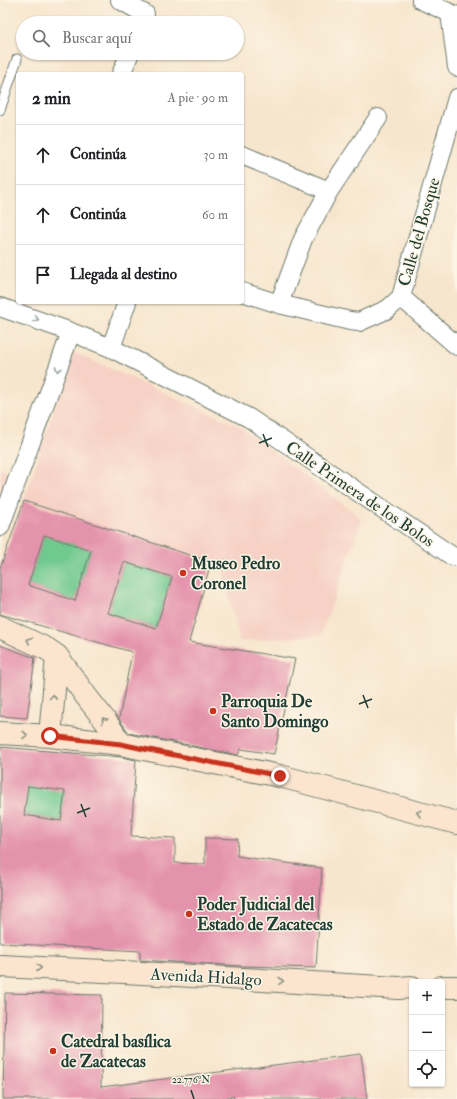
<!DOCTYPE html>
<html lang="es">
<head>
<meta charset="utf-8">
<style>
	body { margin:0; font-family:"IM FELL Double Pica",serif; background:#f6f6f6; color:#202124 }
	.controls { position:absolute; right:12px; bottom:12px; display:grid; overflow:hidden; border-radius:4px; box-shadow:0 1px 3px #0004 }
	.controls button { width:36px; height:36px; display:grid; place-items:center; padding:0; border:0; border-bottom:1px solid #e0e0e0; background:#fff; color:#202124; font:20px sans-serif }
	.stop { position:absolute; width:12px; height:12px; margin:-9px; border:3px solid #c8321e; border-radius:50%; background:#fff }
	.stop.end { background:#c8321e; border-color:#fff; box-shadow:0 1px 4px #0008 }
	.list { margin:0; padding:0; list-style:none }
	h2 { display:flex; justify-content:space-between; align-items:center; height:52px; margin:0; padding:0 16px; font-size:17px }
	h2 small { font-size:13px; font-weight:400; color:#757577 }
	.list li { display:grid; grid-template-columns:26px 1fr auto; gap:12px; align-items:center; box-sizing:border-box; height:60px; padding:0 16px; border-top:1px solid #e0e0e0 }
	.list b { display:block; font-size:15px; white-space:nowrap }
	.list em { font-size:13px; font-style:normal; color:#757577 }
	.icon { flex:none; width:22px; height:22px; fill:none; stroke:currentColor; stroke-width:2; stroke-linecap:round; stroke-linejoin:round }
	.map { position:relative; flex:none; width:457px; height:1099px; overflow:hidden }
	.search { position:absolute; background:#fff; box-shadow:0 1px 3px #0004; left:16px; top:16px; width:228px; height:44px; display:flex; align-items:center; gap:10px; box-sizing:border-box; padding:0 14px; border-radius:22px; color:#757577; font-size:15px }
	.panel { position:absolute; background:#fff; box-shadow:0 1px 3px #0004; left:16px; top:72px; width:228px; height:232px; border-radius:4px }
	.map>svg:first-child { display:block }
	.built { fill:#f6d1c5 }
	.green { fill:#70c98f; stroke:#488362 }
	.building { fill:#e493ac; fill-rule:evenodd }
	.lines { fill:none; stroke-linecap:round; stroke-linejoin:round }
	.lane-casing { stroke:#6b786a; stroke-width:11 }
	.street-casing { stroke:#6b786a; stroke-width:20 }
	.secondary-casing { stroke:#6b786a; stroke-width:24 }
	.lane { stroke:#fff; stroke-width:9 }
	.street { stroke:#fff; stroke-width:18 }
	.secondary { stroke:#fbe5cf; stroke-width:22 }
	.oneway { stroke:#8f9e9a }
	.oneway2 { stroke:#8d9182 }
	.route { stroke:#c8321e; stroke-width:5 }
	.ticks { fill:none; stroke:#1f3d34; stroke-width:1.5 }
	.poi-dot { fill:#c8321e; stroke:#fcf5e5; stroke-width:1.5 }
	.labels { text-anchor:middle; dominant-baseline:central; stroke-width:3; stroke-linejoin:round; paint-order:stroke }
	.street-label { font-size:17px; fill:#1f3d34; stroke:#fcf5e5 }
	.poi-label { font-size:17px; font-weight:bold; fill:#1f3d34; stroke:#fcf5e5; text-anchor:start }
	.ticks-label { font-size:10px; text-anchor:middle; fill:#1f3d34; stroke:#fcf5e5; stroke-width:3; stroke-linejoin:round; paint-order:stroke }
</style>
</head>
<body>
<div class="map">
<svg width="457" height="1099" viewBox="0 0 457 1099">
	<rect width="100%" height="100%" fill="#fcf5e5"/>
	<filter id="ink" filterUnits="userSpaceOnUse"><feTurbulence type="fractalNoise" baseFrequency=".025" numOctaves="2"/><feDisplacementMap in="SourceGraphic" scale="8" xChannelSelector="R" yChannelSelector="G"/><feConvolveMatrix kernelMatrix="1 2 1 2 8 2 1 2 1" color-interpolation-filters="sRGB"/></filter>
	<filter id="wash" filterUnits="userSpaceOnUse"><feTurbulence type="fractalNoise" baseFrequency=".012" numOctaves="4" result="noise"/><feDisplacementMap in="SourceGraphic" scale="16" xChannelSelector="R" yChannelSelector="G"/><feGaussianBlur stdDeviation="0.9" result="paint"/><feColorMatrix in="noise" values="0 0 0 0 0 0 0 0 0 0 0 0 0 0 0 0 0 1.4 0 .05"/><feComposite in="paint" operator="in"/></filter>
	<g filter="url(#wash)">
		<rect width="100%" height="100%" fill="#f7e6ce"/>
		<!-- built -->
		<path class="built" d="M73,352L239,426L362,519L321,635L240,642L221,563L211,562L24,501Z
			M0,468L10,472L0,501Z"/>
		<!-- green -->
		<path class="green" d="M44,535L91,550L75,601L28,585Z
			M124,562L172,577L156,628L108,613Z
			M21,781L49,789L65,791L61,821L24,815L26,801L18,800Z"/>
		<g id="blocks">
			<!-- building -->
			<path class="building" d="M24,501L211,562L189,642L295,659L274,754L241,749L238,755L129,733L119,719L132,652L0,614V568ZM44,535L91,550L75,601L28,585ZM124,562L172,577L156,628L108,613Z
				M0,645L35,658L27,718L0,716Z
				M0,747L121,757L136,760L131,836L175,838V863L205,864V838L238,839L237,856L322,868L316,968L244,966L140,960V951L0,943ZM28,786L65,791L61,821L24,815Z
				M5,993L102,995L101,1087L361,1054L367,1099H234L233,1096L218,1099H3Z"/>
		</g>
	</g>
	<g filter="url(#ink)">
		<use href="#blocks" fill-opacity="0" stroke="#6b786a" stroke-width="1"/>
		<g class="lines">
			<defs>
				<path id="lane" d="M0,110L17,59"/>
				<path id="street" d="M120,0L145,14
					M421,0L457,16
					M450,13L457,67
					M121,74L130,53
					M242,155L329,191
					M242,292L279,304L350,321L359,322L388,309L401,297L457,98
					M401,297L457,346
					M279,304L303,239L329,191L378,118
					M0,307L71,332L111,348L249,418L452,556L457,557
					M111,348L127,302
					M0,527L71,332"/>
				<path id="secondary" d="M0,627L47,649L57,656L86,696L107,723L121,744L144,749L280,776L457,823
					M0,733L50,736L121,744
					M50,736L57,656
					M0,966L124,972L398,988L412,987
					M442,987H457"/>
			</defs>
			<!-- lane casing -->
			<use href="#lane" class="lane-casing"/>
			<!-- street casing -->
			<use href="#street" class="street-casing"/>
			<!-- secondary casing -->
			<use href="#secondary" class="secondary-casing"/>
			<!-- lane -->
			<use href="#lane" class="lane"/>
			<!-- street -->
			<use href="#street" class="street"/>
			<!-- secondary -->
			<use href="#secondary" class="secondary"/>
		</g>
		<!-- one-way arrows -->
		<defs><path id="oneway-chevron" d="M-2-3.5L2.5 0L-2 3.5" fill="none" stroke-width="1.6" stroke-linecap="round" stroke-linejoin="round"/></defs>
		<g class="oneway">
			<use href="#oneway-chevron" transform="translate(36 319) rotate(20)"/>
			<use href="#oneway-chevron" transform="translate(58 369) rotate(110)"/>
		</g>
		<g class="oneway2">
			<use href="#oneway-chevron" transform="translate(29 640) rotate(-155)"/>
			<use href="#oneway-chevron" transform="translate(53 697) rotate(-85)"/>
			<use href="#oneway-chevron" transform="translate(104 720) rotate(-129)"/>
			<use href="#oneway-chevron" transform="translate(25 735) rotate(3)"/>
			<use href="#oneway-chevron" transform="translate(419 813) rotate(-165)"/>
			<use href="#oneway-chevron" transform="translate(39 968) rotate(3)"/>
			<use href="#oneway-chevron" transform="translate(281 981) rotate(3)"/>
		</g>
	</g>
	<g class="lines" filter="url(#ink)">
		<!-- route -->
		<path class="route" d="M50,736L121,744L144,749L280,776"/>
	</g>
	<!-- ticks -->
	<path class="ticks" d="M263,434L268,447M259,443L272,438M363,695L368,708M359,704L372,699M81,804L86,817M77,813L90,808M191,1090L194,1099"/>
	<!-- markers -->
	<g class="poi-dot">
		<circle cx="183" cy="573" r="4"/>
		<circle cx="213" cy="711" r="4"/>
		<circle cx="189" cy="914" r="4"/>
		<circle cx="53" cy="1051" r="4"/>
	</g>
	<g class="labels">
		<!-- street labels -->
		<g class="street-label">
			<text transform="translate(419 232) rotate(-74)">Calle del Bosque</text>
			<text transform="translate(360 494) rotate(34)">Calle Primera de los Bolos</text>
			<text transform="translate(206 977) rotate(3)">Avenida Hidalgo</text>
		</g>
		<!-- poi labels -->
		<g class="poi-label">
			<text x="191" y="563">Museo Pedro<tspan x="191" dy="20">Coronel</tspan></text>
			<text x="221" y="701">Parroquia De<tspan x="221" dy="20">Santo Domingo</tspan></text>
			<text x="197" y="904">Poder Judicial del<tspan x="197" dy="20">Estado de Zacatecas</tspan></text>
			<text x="61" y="1041">Catedral basílica<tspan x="61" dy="20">de Zacatecas</tspan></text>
		</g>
	</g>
	<g class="ticks-label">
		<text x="191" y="1083">22.776°N</text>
	</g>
</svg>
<div class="controls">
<button>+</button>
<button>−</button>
<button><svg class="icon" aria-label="locate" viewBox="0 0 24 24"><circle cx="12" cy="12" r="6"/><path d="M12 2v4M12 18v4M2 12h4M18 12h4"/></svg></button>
</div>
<div class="stop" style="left:50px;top:736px"></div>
<div class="stop end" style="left:280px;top:776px"></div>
<div class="search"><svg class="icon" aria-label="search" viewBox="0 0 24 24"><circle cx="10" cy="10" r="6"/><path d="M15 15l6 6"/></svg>Buscar aquí</div>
<section class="panel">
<h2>2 min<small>A pie · 90 m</small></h2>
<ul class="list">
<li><svg class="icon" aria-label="ahead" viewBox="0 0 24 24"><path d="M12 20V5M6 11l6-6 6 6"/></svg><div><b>Continúa</b></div><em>30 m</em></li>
<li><svg class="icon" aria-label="ahead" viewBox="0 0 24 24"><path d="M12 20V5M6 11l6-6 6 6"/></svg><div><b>Continúa</b></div><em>60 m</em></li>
<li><svg class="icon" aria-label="arrive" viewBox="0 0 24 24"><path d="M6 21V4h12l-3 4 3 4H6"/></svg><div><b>Llegada al destino</b></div></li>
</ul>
</section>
</div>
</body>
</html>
